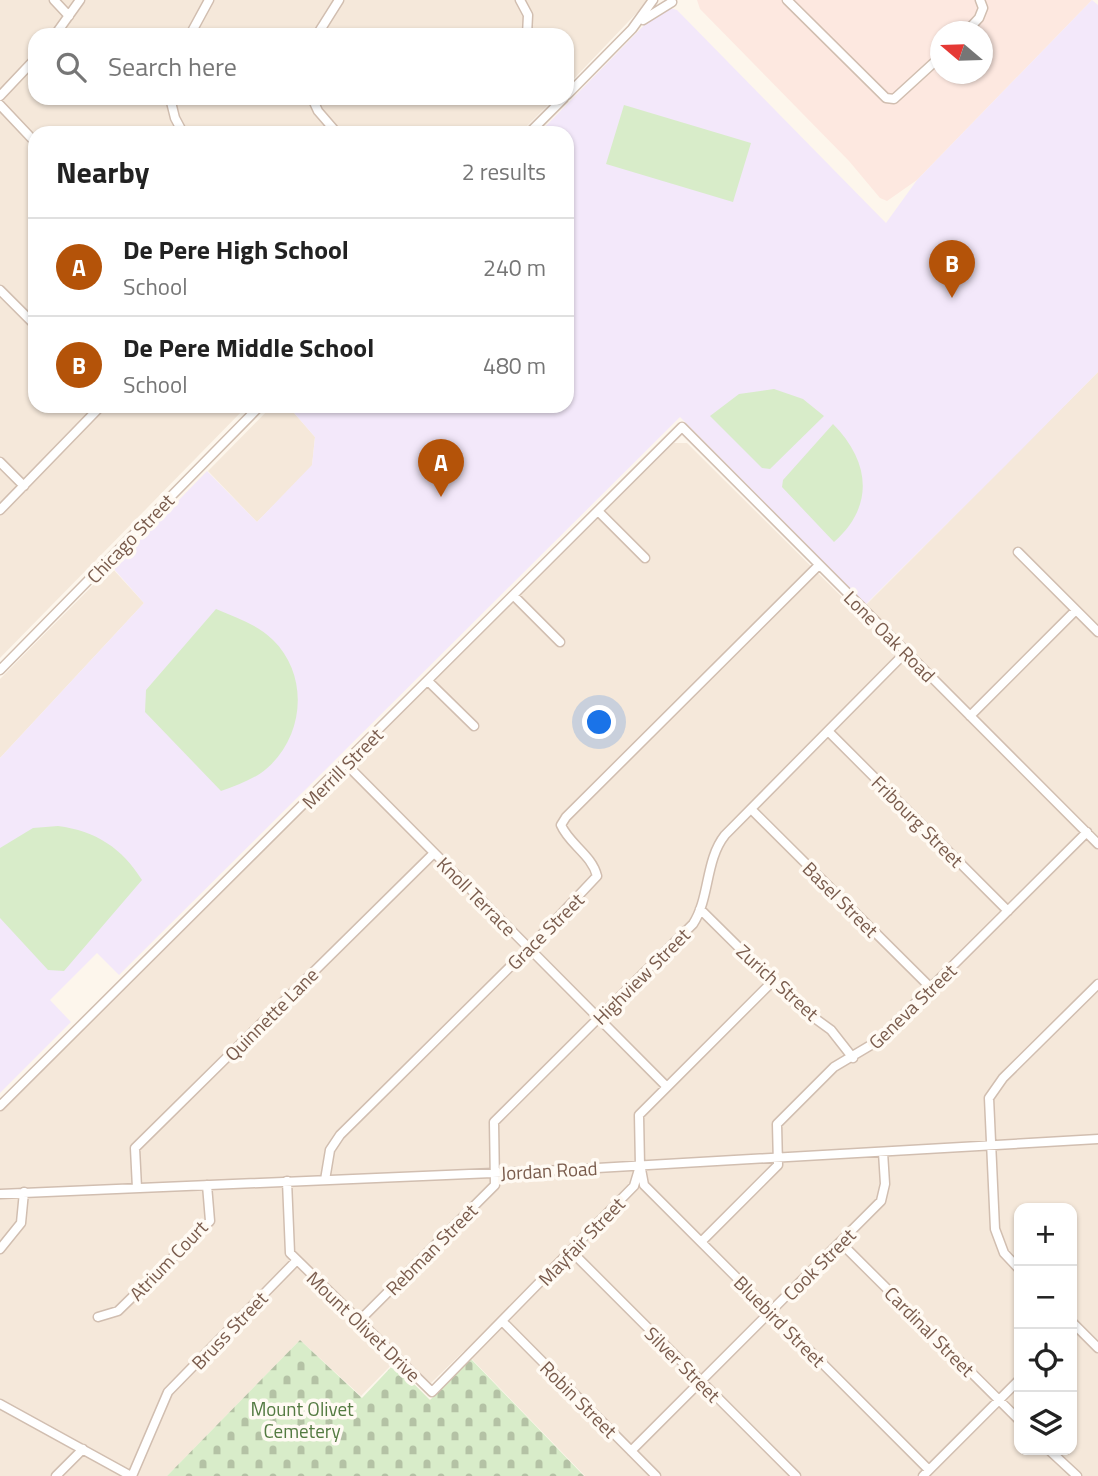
<!DOCTYPE html>
<html lang="en">
<head>
<meta charset="utf-8">
<style>
	body { margin:0; font-family:"Titillium Web",sans-serif; background:#f2f2f2; color:#222 }
	.controls { position:absolute; right:21px; bottom:21px; display:grid; overflow:hidden; border-radius:14px; box-shadow:0 2px 5px #0004 }
	.controls button { width:63px; height:63px; display:grid; place-items:center; padding:0; border:0; border-bottom:2px solid #e0e0e0; background:#fff; color:#222; font:35px sans-serif }
	.compass { position:absolute; left:930px; top:21px; width:63px; height:63px; border-radius:50%; background:#fff; box-shadow:0 2px 5px #0004; rotate:289deg }
	.you { position:absolute; left:600px; top:723px; width:24px; height:24px; margin:-18px; border:5px solid #fff; border-radius:50%; background:#1a73e8; box-shadow:0 0 0 10px #1a73e833 }
	.badge { display:grid; place-items:center; width:46px; height:46px; border-radius:50%; background:#b45309; color:#fff; font-size:23px; font-weight:700 }
	.pin { position:absolute; translate:-50% -58px; filter:drop-shadow(0 2px 4px #0008) }
	.pin::after { content:''; position:absolute; top:37px; width:24px; height:21px; background:inherit; clip-path:polygon(0 0,100% 0,50% 100%) }
	.list { margin:0; padding:0; list-style:none }
	h2 { display:flex; justify-content:space-between; align-items:center; height:91px; margin:0; padding:0 28px; font-size:30px }
	h2 small { font-size:23px; font-weight:400; color:#767676 }
	.list li { display:grid; grid-template-columns:46px 1fr auto; gap:21px; align-items:center; box-sizing:border-box; height:98px; padding:0 28px; border-top:2px solid #e0e0e0 }
	.list b { display:block; font-size:26px; white-space:nowrap }
	.list p { margin:0; font-size:23px; white-space:nowrap; color:#767676 }
	.list em { font-size:23px; font-style:normal; color:#767676 }
	.icon { flex:none; width:38px; height:38px; fill:none; stroke:currentColor; stroke-width:2; stroke-linecap:round; stroke-linejoin:round }
	.map { position:relative; flex:none; width:1098px; height:1476px; overflow:hidden }
	.search { position:absolute; background:#fff; box-shadow:0 2px 5px #0004; left:28px; top:28px; width:546px; height:77px; display:flex; align-items:center; gap:18px; box-sizing:border-box; padding:0 24px; border-radius:21px; color:#767676; font-size:26px }
	.panel { position:absolute; background:#fff; box-shadow:0 2px 5px #0004; left:28px; top:126px; width:546px; height:287px; border-radius:21px }
	.map>svg:first-child { display:block }
	.residential { fill:#f5e8da; fill-rule:evenodd }
	.commercial { fill:#fde8e0; fill-rule:evenodd }
	.education { fill:#f3e8fa }
	.green { fill:#d8ecc9 }
	.cemetery { fill:url(#cemetery-stones) }
	.lines { fill:none; stroke-linecap:round; stroke-linejoin:round }
	.minor-casing { stroke:#d1beb0; stroke-width:11 }
	.minor { stroke:#fff; stroke-width:8 }
	.labels { text-anchor:middle; dominant-baseline:central; stroke-width:7; stroke-linejoin:round; paint-order:stroke }
	.street-label { font-size:19px; fill:#7a5c4d; stroke:#fffaf3 }
	.park-label { font-size:19px; fill:#537a41; stroke:#fffaf3 }
</style>
</head>
<body>
<div class="map">
<svg width="1098" height="1476" viewBox="0 0 1098 1476">
	<defs>
		<pattern id="cemetery-stones" width="16" height="16" patternUnits="userSpaceOnUse" patternTransform="scale(1.75)"><rect width="16" height="16" fill="#d8ecc9"/><path d="M2 7V4a2 2 0 0 1 4 0v3zM10 15v-3a2 2 0 0 1 4 0v3z" fill="#b4c2a5"/></pattern>
	</defs>
	<rect width="100%" height="100%" fill="#fdf6ec"/>
	<!-- residential -->
	<path class="residential" d="M0,0H649L567,86V35H35V98H555L520,133H35V406H247L0,658Z
		M1098,372V1476H585L464,1351L431,1383L400,1356L361,1396L300,1340L167,1476H0V1110L674,443H687L858,613ZM1019,1208H1072V1450H1019Z
		M272,406H288L315,437L312,466L257,522L208,471Z
		M111,567L144,603L0,758V679Z"/>
	<!-- commercial -->
	<path class="commercial" d="M697,0H1092L917,180L887,201L880,198L849,161L700,9ZM940,32H982V74H940Z"/>
	<!-- education -->
	<path class="education" d="M1092,0L1098,5V372L1006,465L866,604L680,417L119,975L97,953L50,1000L71,1022L0,1093V758L144,603L113,568L207,471L257,522L312,465L315,437L288,406H567V133H539L655,14L667,7L677,10L886,223L917,180Z"/>
	<!-- green -->
	<path class="green" d="M624,105L751,143L733,202L606,164Z
		M774,389L803,399L824,416L770,469L762,468L710,416L739,394Z
		M833,424C870,461 875,506 834,542L782,487L783,480Z
		M216,609C236,618 257,624 273,640C311,677 304,742 261,773C249,781 235,786 221,791L145,712L146,690Z
		M58,826C96,831 122,848 142,880L64,971L48,970L0,918V848L33,828Z"/>
	<!-- cemetery -->
	<path class="cemetery" d="M300,1340L362,1398L394,1364L430,1400L471,1359L584,1476H167Z"/>
	<g class="lines">
		<defs>
			<path id="minor" d="M54,0L69,16
				M520,0L528,15L527,35
				M787,0L886,98L894,99L940,57
				M643,20L672,2
				M966,32L979,18L983,8L980,0
				M55,35L80,0
				M190,35L209,0
				M317,35L339,0
				M567,95L632,29L653,0
				M0,96L35,59
				M170,98L175,118L183,133
				M312,98L318,111L337,133
				M0,105L35,142
				M529,133L564,98
				M0,290L35,325
				M0,462L24,486
				M0,510L101,406
				M598,511L645,558
				M1018,552L1098,632
				M514,596L560,642
				M0,670L260,406
				M429,682L474,726
				M970,716L1076,610
				M828,731L1008,911
				M346,764L667,1087
				M751,809L931,988
				M700,909L798,1006L831,1030L853,1058
				M0,1106L682,427L1098,844
				M641,1169L644,1185L929,1470
				M325,1180L330,1150L340,1135L529,948L597,876C592,855 569,844 561,825L566,817L819,565
				M287,1181L290,1253L432,1392L634,1186L640,1166L639,1115L773,981
				M137,1188L135,1148L434,853
				M0,1194L563,1170L1098,1139
				M701,1242L778,1165L777,1124L834,1067L876,1042L1087,832
				M840,1242L1019,1420
				M0,1249L21,1223L24,1192
				M571,1251L796,1476
				M1019,1269L1004,1253L995,1229L989,1098L1003,1078L1098,984
				M98,1317L118,1311L210,1221L207,1185
				M359,1321L495,1185L494,1122L693,924C710,898 705,860 725,835L906,652
				M502,1321L656,1476
				M1072,1322L1098,1348
				M0,1404L131,1476
				M1049,1450L1077,1476
				M631,1451L881,1201L885,1184L883,1152
				M56,1476L83,1449
				M132,1476L168,1392L297,1260
				M923,1476L1019,1380"/>
		</defs>
		<!-- minor casing -->
		<use href="#minor" class="minor-casing"/>
		<!-- minor -->
		<use href="#minor" class="minor"/>
	</g>
	<g class="labels">
		<!-- street labels -->
		<g class="street-label">
			<text transform="translate(130 538) rotate(-46)">Chicago Street</text>
			<text transform="translate(890 636) rotate(45)">Lone Oak Road</text>
			<text transform="translate(342 768) rotate(-45)">Merrill Street</text>
			<text transform="translate(918 821) rotate(45)">Fribourg Street</text>
			<text transform="translate(477 896) rotate(45)">Knoll Terrace</text>
			<text transform="translate(841 899) rotate(45)">Basel Street</text>
			<text transform="translate(545 931) rotate(-45)">Grace Street</text>
			<text transform="translate(641 976) rotate(-45)">Highview Street</text>
			<text transform="translate(778 982) rotate(42)">Zurich Street</text>
			<text transform="translate(912 1006) rotate(-44)">Geneva Street</text>
			<text transform="translate(271 1014) rotate(-45)">Quinnette Lane</text>
			<text transform="translate(549 1170) rotate(-3)">Jordan Road</text>
			<text transform="translate(581 1241) rotate(-46)">Mayfair Street</text>
			<text transform="translate(431 1249) rotate(-45)">Rebman Street</text>
			<text transform="translate(168 1260) rotate(-46)">Atrium Court</text>
			<text transform="translate(819 1264) rotate(-45)">Cook Street</text>
			<text transform="translate(780 1321) rotate(45)">Bluebird Street</text>
			<text transform="translate(364 1326) rotate(44)">Mount Olivet Drive</text>
			<text transform="translate(229 1330) rotate(-46)">Bruss Street</text>
			<text transform="translate(930 1331) rotate(45)">Cardinal Street</text>
			<text transform="translate(683 1364) rotate(45)">Silver Street</text>
			<text transform="translate(579 1399) rotate(45)">Robin Street</text>
		</g>
		<!-- park labels -->
		<g class="park-label">
			<text x="302" y="1408">Mount Olivet<tspan x="302" dy="22">Cemetery</tspan></text>
		</g>
	</g>
</svg>
<div class="controls">
<button>+</button>
<button>−</button>
<button><svg class="icon" aria-label="locate" viewBox="0 0 24 24"><circle cx="12" cy="12" r="6"/><path d="M12 2v4M12 18v4M2 12h4M18 12h4"/></svg></button>
<button><svg class="icon" aria-label="layers" viewBox="0 0 24 24"><path d="M12 4l9 5-9 5-9-5zM3 14l9 5 9-5"/></svg></button>
</div>
<svg class="compass" viewBox="-18 -18 36 36"><path d="M0-13l5 13h-10z" fill="#e53935"/><path d="M0 13l5-13h-10z" fill="#767676"/></svg>
<div class="you"></div>
<div class="pin badge" style="left:441px;top:497px">A</div>
<div class="pin badge" style="left:952px;top:298px">B</div>
<div class="search"><svg class="icon" aria-label="search" viewBox="0 0 24 24"><circle cx="10" cy="10" r="6"/><path d="M15 15l6 6"/></svg>Search here</div>
<section class="panel">
<h2>Nearby<small>2 results</small></h2>
<ul class="list">
<li><span class="badge">A</span><div><b>De Pere High School</b><p>School</p></div><em>240 m</em></li>
<li><span class="badge">B</span><div><b>De Pere Middle School</b><p>School</p></div><em>480 m</em></li>
</ul>
</section>
</div>
</body>
</html>
